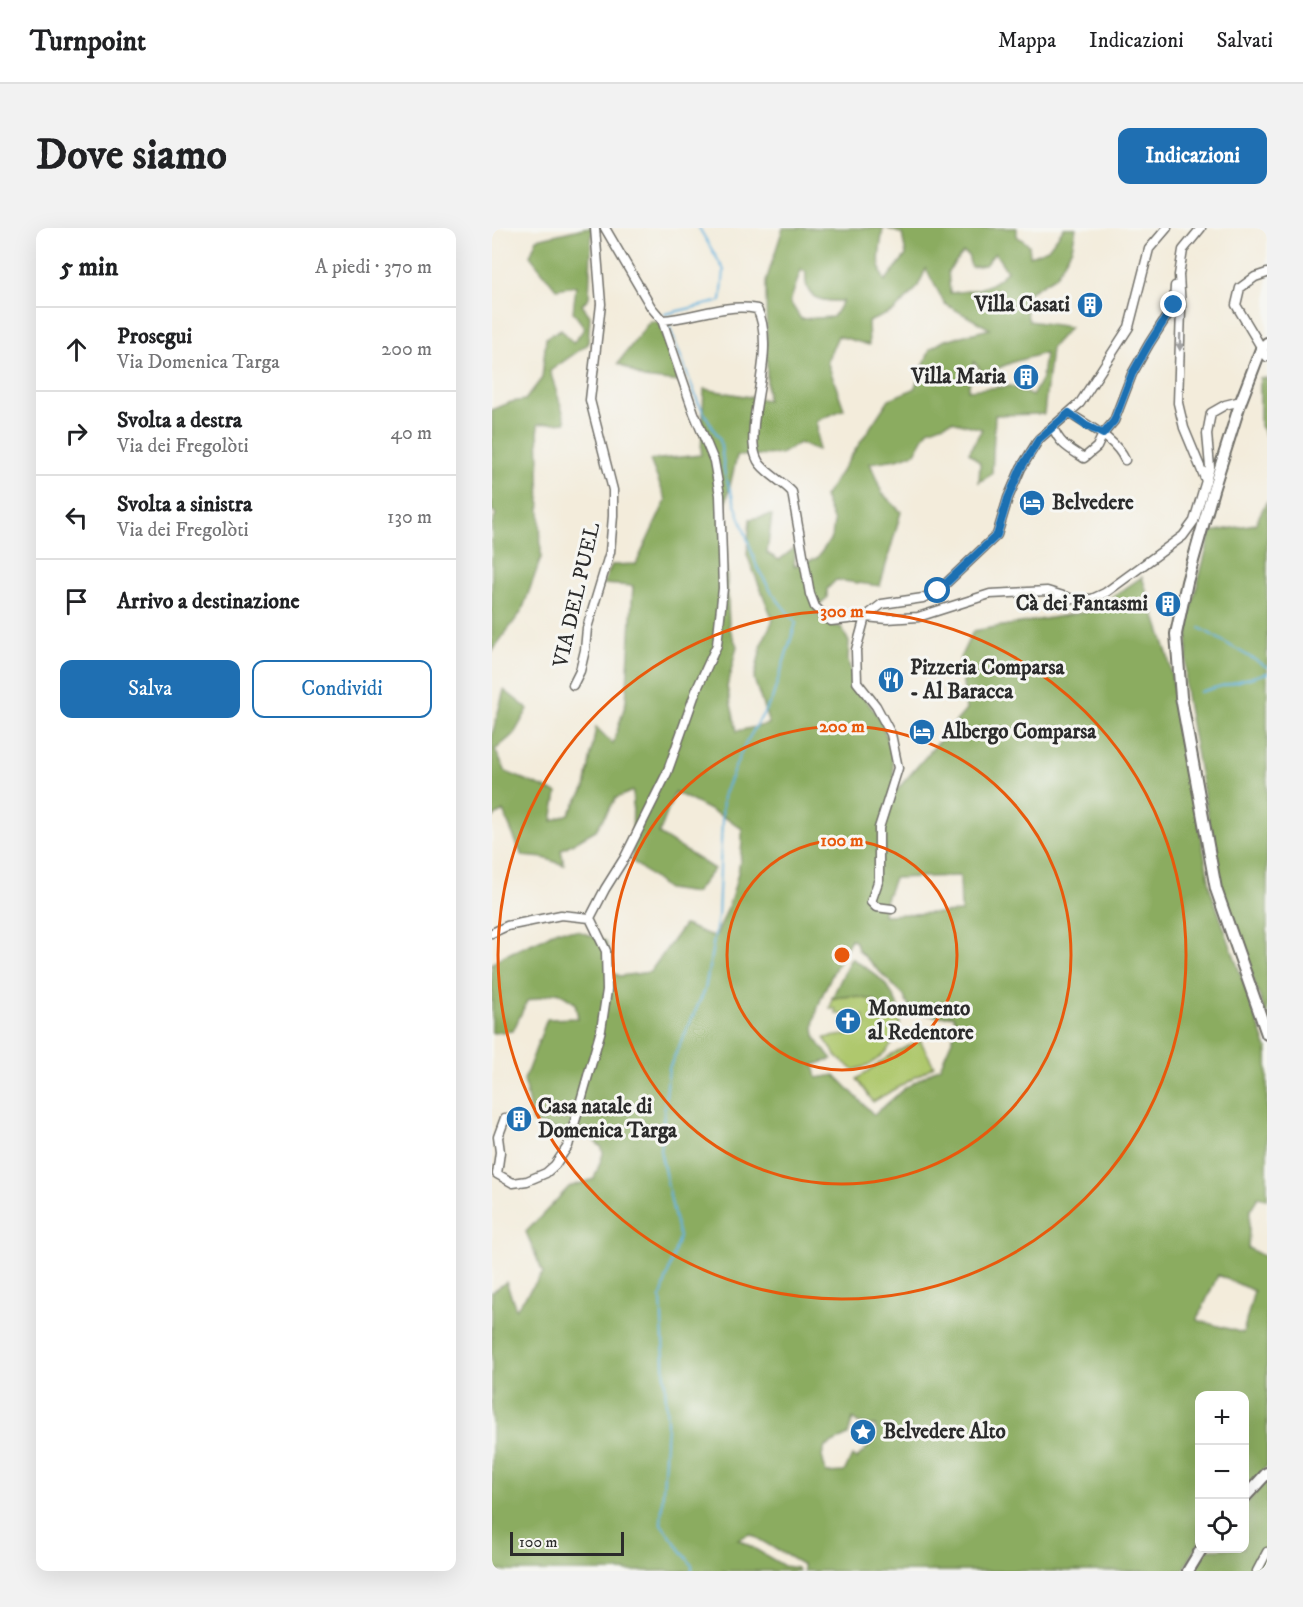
<!DOCTYPE html>
<html lang="it">
<head>
<meta charset="utf-8">
<style>
	body { margin:0; font-family:"IM FELL DW Pica",serif; background:#f2f2f2; color:#202124 }
	.controls { position:absolute; right:18px; bottom:18px; display:grid; overflow:hidden; border-radius:12px; box-shadow:0 6px 24px #0002 }
	.controls button { width:54px; height:54px; display:grid; place-items:center; padding:0; border:0; border-bottom:2px solid #e0e0e0; background:#fff; color:#202124; font:30px sans-serif }
	.scale { position:absolute; left:18px; bottom:15px; width:114px; box-sizing:border-box; padding-left:6px; border:3px solid #2b2b2b; border-top:0; font-size:16px; line-height:21px; white-space:nowrap; color:#2b2b2b; -webkit-text-stroke:4px #f6f6f2; paint-order:stroke }
	.stop { position:absolute; width:18px; height:18px; margin:-14px; border:4px solid #1f6fb2; border-radius:50%; background:#fff }
	.stop.end { background:#1f6fb2; border-color:#fff; box-shadow:0 2px 6px #0008 }
	.list { margin:0; padding:0; list-style:none }
	h2 { display:flex; justify-content:space-between; align-items:center; height:78px; margin:0; padding:0 24px; font-size:26px }
	h2 small { font-size:20px; font-weight:400; color:#757577 }
	.list li { display:grid; grid-template-columns:39px 1fr auto; gap:18px; align-items:center; box-sizing:border-box; height:84px; padding:0 24px; border-top:2px solid #e0e0e0 }
	.list b { display:block; font-size:22px; white-space:nowrap }
	.list p { margin:0; font-size:20px; white-space:nowrap; color:#757577 }
	.list em { font-size:20px; font-style:normal; color:#757577 }
	.actions { display:flex; gap:12px; padding:18px 24px }
	.actions a { flex:1; padding:14px 0; border:2px solid #1f6fb2; border-radius:12px; text-align:center; font-size:21px; color:#1f6fb2 }
	.actions .main { background:#1f6fb2; color:#fff }
	.icon { flex:none; width:33px; height:33px; fill:none; stroke:currentColor; stroke-width:2; stroke-linecap:round; stroke-linejoin:round }
	.map { position:relative; flex:none; width:775px; height:1343px; overflow:hidden; border-radius:12px }
	header { display:flex; align-items:center; gap:36px; box-sizing:border-box; height:84px; padding:0 30px; background:#fff; border-bottom:2px solid #e0e0e0 }
	header strong { font-size:28px }
	nav { display:flex; gap:33px; margin-inline-start:auto; font-size:21px }
	.intro { display:flex; align-items:center; justify-content:space-between; box-sizing:border-box; height:144px; padding:0 36px }
	h1 { margin:0; font-size:42px }
	.button { padding:15px 27px; border-radius:12px; background:#1f6fb2; color:#fff; font-size:21px; font-weight:700 }
	main { display:flex; gap:36px; padding:0 36px }
	aside { flex:1; background:#fff; border-radius:12px; box-shadow:0 6px 24px #0002 }
	.map>svg:first-child { display:block }
	.green { fill:#afc86d; stroke:#6d7a4c; stroke-width:1.5 }
	.forest { fill:#8bac60; stroke:#5b6c46; stroke-width:1.5; fill-rule:evenodd }
	.lines { fill:none; stroke-linecap:round; stroke-linejoin:round }
	.stream { stroke:#64b2de; stroke-width:2 }
	.street-casing { stroke:#716f69; stroke-width:11 }
	.secondary-casing { stroke:#716f69; stroke-width:14 }
	.street { stroke:#fff; stroke-width:8 }
	.secondary { stroke:#fff; stroke-width:10 }
	.oneway { fill:#a0a0a0 }
	.route { stroke:#1f6fb2; stroke-width:8 }
	.ring { fill:none; stroke:#e8590c; stroke-width:3 }
	.labels { text-anchor:middle; dominant-baseline:central; stroke-width:6; stroke-linejoin:round; paint-order:stroke }
	.poi-label { font-size:21px; font-weight:bold; fill:#2b2b2b; stroke:#f6f6f2; text-anchor:start }
	.street-label { font-size:21px; fill:#2b2b2b; stroke:#f6f6f2 }
	.centre { fill:#e8590c; stroke:#f6f6f2; stroke-width:3 }
	.ring-label { font-size:18px; text-anchor:middle; font-weight:bold; fill:#e8590c; stroke:#f6f6f2; stroke-width:6; stroke-linejoin:round; paint-order:stroke }
</style>
</head>
<body>
<header>
<strong>Turnpoint</strong>
<nav><a>Mappa</a><a>Indicazioni</a><a>Salvati</a></nav>
</header>
<div class="intro"><h1>Dove siamo</h1><a class="button">Indicazioni</a></div>
<main>
<aside>
<h2>5 min<small>A piedi · 370 m</small></h2>
<ul class="list">
<li><svg class="icon" aria-label="ahead" viewBox="0 0 24 24"><path d="M12 20V5M6 11l6-6 6 6"/></svg><div><b>Prosegui</b><p>Via Domenica Targa</p></div><em>200 m</em></li>
<li><svg class="icon" aria-label="right" viewBox="0 0 24 24"><path d="M7 20v-9h11M14 6l5 5-5 5"/></svg><div><b>Svolta a destra</b><p>Via dei Fregolòti</p></div><em>40 m</em></li>
<li><svg class="icon" aria-label="left" viewBox="0 0 24 24"><path d="M17 20v-9H6M10 6l-5 5 5 5"/></svg><div><b>Svolta a sinistra</b><p>Via dei Fregolòti</p></div><em>130 m</em></li>
<li><svg class="icon" aria-label="arrive" viewBox="0 0 24 24"><path d="M6 21V4h12l-3 4 3 4H6"/></svg><div><b>Arrivo a destinazione</b></div></li>
</ul>
<div class="actions"><a class="main">Salva</a><a>Condividi</a></div>
</aside>
<div class="map">
<svg width="775" height="1343" viewBox="0 0 775 1343">
	<rect width="100%" height="100%" fill="#f6f6f2"/>
	<filter id="ink" filterUnits="userSpaceOnUse"><feTurbulence type="fractalNoise" baseFrequency=".0167" numOctaves="2"/><feDisplacementMap in="SourceGraphic" scale="12" xChannelSelector="R" yChannelSelector="G"/><feConvolveMatrix kernelMatrix="1 2 1 2 8 2 1 2 1" color-interpolation-filters="sRGB"/></filter>
	<filter id="wash" filterUnits="userSpaceOnUse"><feTurbulence type="fractalNoise" baseFrequency=".008" numOctaves="4" result="noise"/><feDisplacementMap in="SourceGraphic" scale="24" xChannelSelector="R" yChannelSelector="G"/><feGaussianBlur stdDeviation="1.35" result="paint"/><feColorMatrix in="noise" values="0 0 0 0 0 0 0 0 0 0 0 0 0 0 0 0 0 1.4 0 .05"/><feComposite in="paint" operator="in"/></filter>
	<g filter="url(#wash)">
		<rect width="100%" height="100%" fill="#f3ecdb"/>
		<!-- green -->
		<path class="green" d="M360,768L382,772L394,787H409C408,814 388,836 362,842L346,830L332,810L359,806V801L371,802L374,797L371,787L344,786V781H338L340,770Z
			M428,812L442,838L381,874L365,851L400,826Z"/>
		<!-- forest -->
		<path class="forest" d="M92,0H100L97,69L90,77L98,88L96,116L58,143L74,194L46,196L49,330L30,383L0,423V298L4,286L0,282V182L19,174L33,172L50,150L54,110L69,101L81,115L93,100L81,84L84,58L64,61L38,28L45,11Z
			M291,0H391C389,19 383,36 393,53L414,27L410,6L394,0H525V8L537,17L538,28L556,21L572,0H584L580,20L564,48L530,69L537,93L578,99L559,120L552,186L503,187L500,246L487,254L488,235L477,224L490,201L460,193L436,202L423,225L405,231L378,235L390,265L409,284L388,358L344,352L335,361V370L322,381L333,396L349,399L357,414L356,432L362,456L389,492L399,523L404,563L474,482L468,430L481,403L600,383L650,349L676,428L719,663L775,821V971L766,969L758,982L756,1020L775,1030V1238L753,1262L752,1168H708L707,1315L691,1343H311V1337L258,1306L246,1311L292,1338L305,1340L306,1343H0V1064L14,1054L24,1081L51,1045L34,1004L77,959L102,951L111,926L110,920L80,893L73,909L62,901L40,894L32,852L55,791L86,790L83,775L66,764L35,773L21,803L0,805V736L11,728L50,711L65,702L86,703L114,713L121,745L128,748L158,744L192,697L223,709C240,675 251,638 250,601L239,593L183,564L167,606L222,641L203,665L175,661L140,633L141,563L124,570L104,602L69,622L72,637L52,630L30,628L11,583L0,590V507L12,462L36,481L22,506L3,522L14,544L65,565L60,593L77,586L93,560L104,499L121,516L134,474L141,358L111,356L120,337L144,336L174,272L158,232L209,227L212,161L275,172L274,53ZM471,25L476,27L479,39L493,37L503,25L515,43C498,62 482,62 458,65L456,43ZM434,41L453,76L498,101L453,112L438,121L422,161L397,171L332,269L342,294L340,309L325,330L302,338L304,319L287,332L275,325L280,287L258,291L255,327L281,392L270,415L262,451L277,496L245,503L235,459L245,418L237,399L232,283L245,228L289,226L307,215L326,222L325,193L352,181L335,133L346,108L377,117L376,94L402,83L425,60ZM309,42L314,44C311,71 328,74 351,73L341,89L309,91L298,74ZM553,125L550,150L540,168L519,158L476,162L482,134L492,146L521,134ZM468,648L469,684L391,687L392,676L402,650ZM359,711L364,714L366,722L412,768C417,787 443,791 461,787L465,796L460,812L448,839L413,860L382,887L343,847L325,850L322,837L340,831C335,825 329,819 325,812C312,789 348,733 359,711ZM726,1047L762,1063L751,1105L705,1092ZM361,1190L365,1195L383,1198L385,1205L380,1215L364,1231L360,1228L352,1244L334,1245L330,1228L333,1219L356,1207Z
			M158,93L167,94L187,154L151,150L126,135Z
			M768,150H775V209L768,198Z
			M775,273V790L729,660L694,468L693,458L697,389L719,304L763,296Z
			M359,730C386,747 399,755 409,787H394L382,772L360,768L340,770Z
			M775,1252V1343H701L716,1321L752,1320L753,1277Z"/>
		<g class="lines">
			<!-- stream -->
			<path class="stream" d="M173,86L229,73L232,42L207,0
				M177,98L206,174L228,212L233,247L265,339L280,365L304,395L280,471L251,520L231,568L226,689L213,762L177,840L168,922L187,1009L169,1069L175,1196L169,1296L200,1337V1343
				M708,400L775,439
				M708,464L775,445"/>
		</g>
	</g>
	<g filter="url(#ink)">
		<g class="lines">
			<defs>
				<path id="street" d="M709,0L691,22L687,47L689,81L686,175L692,200L714,253
					M775,45L763,49L748,60L744,77L775,129
					M170,92C203,90 231,75 265,81C281,111 265,164 262,196C261,209 260,222 266,233C271,243 291,254 300,264L318,366L323,379L339,393L373,389L395,391L426,389L498,366L555,363L581,371H600L613,365L691,308L702,293L718,239L715,206L719,185L733,177L749,173
					M577,185C597,199 623,210 633,232
					M561,199C567,216 578,221 592,230L605,219L611,206L622,193L640,146L657,116L682,77L683,58
					M81,457L88,443L93,422L95,400L118,324L121,288V262L98,172L109,76L103,0
					M400,681L384,679L379,674L387,651V600L406,540L399,506L384,478L365,454L364,422L373,389L390,376L431,370L446,363L505,307L516,270L529,240L547,211L588,175L637,99L657,21L675,0
					M98,690L113,661L133,629L175,545L204,463L225,417L231,360L228,267L222,233L202,185L170,92L159,79L113,0
					M0,705L15,698L69,687L98,690
					M13,890L6,909L8,924L5,946L21,955L35,953L54,945L63,937L76,918L109,802L115,762L114,723L98,690
					M765,1343L775,1324"/>
				<path id="secondary" d="M775,115L769,121L749,173L721,262L695,354L684,406L689,469L724,661L775,806
					M752,1270L775,1245
					M696,1343L710,1320"/>
			</defs>
			<!-- street casing -->
			<use href="#street" class="street-casing"/>
			<!-- secondary casing -->
			<use href="#secondary" class="secondary-casing"/>
			<!-- street -->
			<use href="#street" class="street"/>
			<!-- secondary -->
			<use href="#secondary" class="secondary"/>
		</g>
		<!-- one-way arrows -->
		<defs><path id="oneway-solid" d="M-6-.8H1V-3.2L6.5 0L1 3.2V.8H-6Z" transform="scale(1.5)"/></defs>
		<use class="oneway" href="#oneway-solid" transform="translate(688 114) rotate(91)"/>
	</g>
	<g class="lines" filter="url(#ink)">
		<!-- route -->
		<path class="route" d="M446,363L505,307L516,270L529,240L547,211L577,185L593,197L611,206L622,193L640,146L657,116L682,77"/>
	</g>
	<!-- distance rings -->
	<g class="ring">
		<circle cx="350" cy="727" r="115"/>
		<circle cx="350" cy="727" r="229"/>
		<circle cx="350" cy="727" r="344"/>
	</g>
	<!-- icons -->
	<defs>
		<symbol id="building-disc" viewBox="-11 -11 22 22"><circle r="9.5" fill="#1f6fb2" stroke="#f6f6f2"/><path d="M-4-6H4V6H1V3H-1V6H-4ZM-2.5-4.3h1.7v1.8h-1.7ZM.8-4.3h1.7v1.8H.8ZM-2.5-1h1.7V.8h-1.7ZM.8-1h1.7V.8H.8Z" fill="#fff"/></symbol>
		<symbol id="hotel-disc" viewBox="-11 -11 22 22"><circle r="9.5" fill="#1f6fb2" stroke="#f6f6f2"/><path d="M-6-4.5h1.5V1H6V5H4.5V3h-9V5H-6ZM-4 0a1.8 1.8 0 1 1 3.6 0ZM.5 0V-2.5h3Q6-2.5 6 0Z" fill="#fff"/></symbol>
		<symbol id="restaurant-disc" viewBox="-11 -11 22 22"><circle r="9.5" fill="#1f6fb2" stroke="#f6f6f2"/><path d="M-5-6h1v4h1v-4h1v4h1v-4h1v5L-1.5 .5V6h-2V.5L-5-1ZM5-6V6H3V1.5H1.5Q1.5-4 5-6Z" fill="#fff"/></symbol>
		<symbol id="church-disc" viewBox="-11 -11 22 22"><circle r="9.5" fill="#1f6fb2" stroke="#f6f6f2"/><path d="M-1.2-6h2.4v3.5h3.3v2.4h-3.3V6h-2.4V-.1h-3.3v-2.4h3.3Z" fill="#fff"/></symbol>
		<symbol id="sight-disc" viewBox="-11 -11 22 22"><circle r="9.5" fill="#1f6fb2" stroke="#f6f6f2"/><path d="M0-6L1.8-2.2L6-1.7L2.9 1.2L3.7 5.4L0 3.3L-3.7 5.4L-2.9 1.2L-6-1.7L-1.8-2.2Z" fill="#fff"/></symbol>
	</defs>
	<g fill-rule="evenodd">
		<use href="#building-disc" x="583" y="62" width="30" height="30"/>
		<use href="#building-disc" x="519" y="134" width="30" height="30"/>
		<use href="#hotel-disc" x="525" y="260" width="30" height="30"/>
		<use href="#building-disc" x="661" y="361" width="30" height="30"/>
		<use href="#restaurant-disc" x="384" y="437" width="30" height="30"/>
		<use href="#hotel-disc" x="415" y="489" width="30" height="30"/>
		<use href="#church-disc" x="341" y="778" width="30" height="30"/>
		<use href="#building-disc" x="12" y="876" width="30" height="30"/>
		<use href="#sight-disc" x="356" y="1189" width="30" height="30"/>
	</g>
	<g class="labels">
		<!-- poi labels -->
		<g class="poi-label">
			<text x="578" y="77" text-anchor="end">Villa Casati</text>
			<text x="514" y="149" text-anchor="end">Villa Maria</text>
			<text x="560" y="275">Belvedere</text>
			<text x="656" y="376" text-anchor="end">Cà dei Fantasmi</text>
			<text x="418" y="440">Pizzeria Comparsa<tspan x="418" dy="24">- Al Baracca</tspan></text>
			<text x="450" y="504">Albergo Comparsa</text>
			<text x="376" y="781">Monumento<tspan x="376" dy="24">al Redentore</tspan></text>
			<text x="46" y="879">Casa natale di<tspan x="46" dy="24">Domenica Targa</tspan></text>
			<text x="391" y="1204">Belvedere Alto</text>
		</g>
		<!-- street labels -->
		<g class="street-label">
			<text transform="translate(85 367) rotate(-77)">VIA DEL PUEL</text>
		</g>
	</g>
	<circle cx="350" cy="727" r="9" class="centre"/>
	<g class="ring-label">
		<text x="350" y="389">300 m</text>
		<text x="350" y="504">200 m</text>
		<text x="350" y="618">100 m</text>
	</g>
</svg>
<div class="controls">
<button>+</button>
<button>−</button>
<button><svg class="icon" aria-label="locate" viewBox="0 0 24 24"><circle cx="12" cy="12" r="6"/><path d="M12 2v4M12 18v4M2 12h4M18 12h4"/></svg></button>
</div>
<div class="scale">100 m</div>
<div class="stop" style="left:446px;top:363px"></div>
<div class="stop end" style="left:682px;top:77px"></div>
</div>
</main>
</body>
</html>
